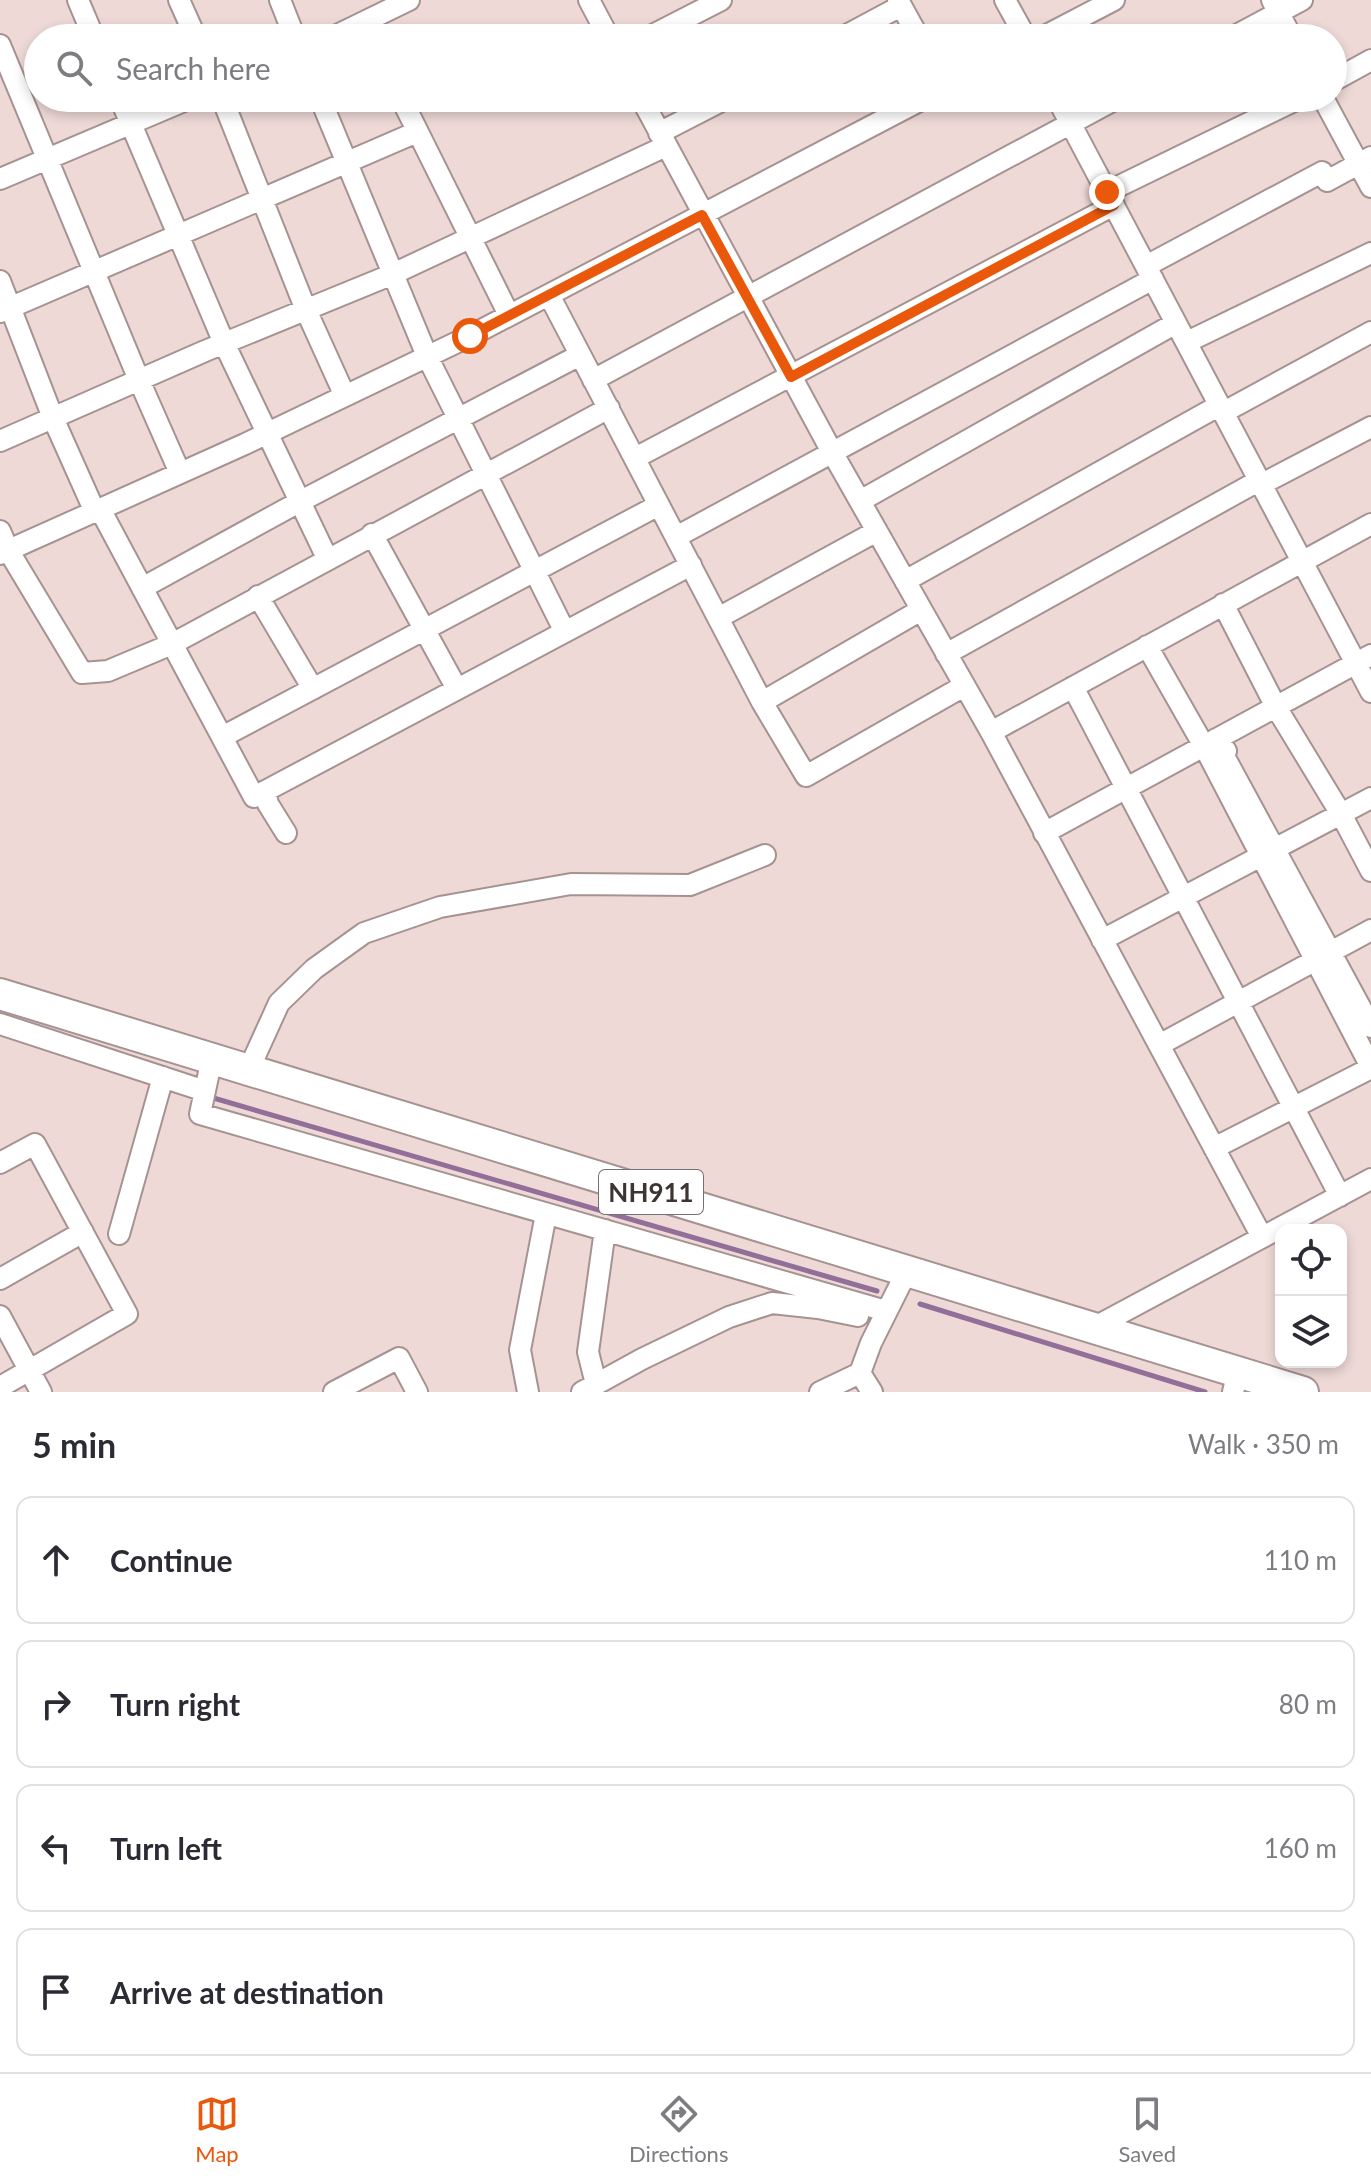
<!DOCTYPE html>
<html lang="en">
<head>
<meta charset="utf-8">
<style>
	body { margin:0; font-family:Lato,sans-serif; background:#f2f2f3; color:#2b2b33 }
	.controls { position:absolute; right:24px; bottom:24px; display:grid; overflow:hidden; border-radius:16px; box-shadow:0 4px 12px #0003 }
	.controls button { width:72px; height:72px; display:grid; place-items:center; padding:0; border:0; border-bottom:2px solid #e1e1e2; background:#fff; color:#2b2b33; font:40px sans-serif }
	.stop { position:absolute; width:24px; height:24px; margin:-18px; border:6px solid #ea580c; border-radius:50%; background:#fff }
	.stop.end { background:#ea580c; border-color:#fff; box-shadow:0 2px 8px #0008 }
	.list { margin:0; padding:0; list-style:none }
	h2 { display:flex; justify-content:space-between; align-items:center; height:104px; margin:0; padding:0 32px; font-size:34px }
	h2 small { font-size:26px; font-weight:400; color:#7c7c81 }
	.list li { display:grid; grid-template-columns:52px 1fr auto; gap:24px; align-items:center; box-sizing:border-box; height:128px; margin:0 16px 16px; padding:0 16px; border:2px solid #e1e1e2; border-radius:16px }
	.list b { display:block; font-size:30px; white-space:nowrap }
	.list em { font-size:26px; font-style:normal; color:#7c7c81 }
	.icon { flex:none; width:44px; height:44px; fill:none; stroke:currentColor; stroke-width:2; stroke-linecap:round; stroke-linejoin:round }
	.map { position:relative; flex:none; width:1371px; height:1392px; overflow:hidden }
	.search { position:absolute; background:#fff; box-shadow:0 4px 12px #0003; left:24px; right:24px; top:24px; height:88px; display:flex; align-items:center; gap:20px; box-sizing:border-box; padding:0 28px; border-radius:44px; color:#7c7c81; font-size:30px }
	.sheet { height:680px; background:#fff }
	nav { display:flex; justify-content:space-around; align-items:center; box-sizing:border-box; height:112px; border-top:2px solid #e1e1e2; background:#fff; font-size:22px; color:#7c7c81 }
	nav a { display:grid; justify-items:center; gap:4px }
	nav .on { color:#ea580c }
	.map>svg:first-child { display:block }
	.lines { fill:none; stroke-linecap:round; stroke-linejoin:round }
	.stream { stroke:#916f99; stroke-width:5 }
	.minor-casing { stroke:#a69391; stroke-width:24 }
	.highway-casing { stroke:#a69391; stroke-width:34 }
	.minor { stroke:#fff; stroke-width:20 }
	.highway { stroke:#fff; stroke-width:30 }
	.route { stroke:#ea580c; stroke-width:10 }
	.labels { text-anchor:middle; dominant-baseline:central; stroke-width:8; stroke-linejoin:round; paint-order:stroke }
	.shield { fill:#fff; stroke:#777271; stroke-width:2 }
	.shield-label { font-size:26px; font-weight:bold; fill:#3d3534 }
</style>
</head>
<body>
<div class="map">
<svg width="1371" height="1392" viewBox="0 0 1371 1392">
	<rect width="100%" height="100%" fill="#eed9d7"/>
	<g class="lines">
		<!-- stream -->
		<path class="stream" d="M210,1097L877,1291
			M920,1304L1205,1392"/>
		<defs>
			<path id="minor" d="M78,0L94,38
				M179,0L196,38
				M280,0L295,38
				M589,0L609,38
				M898,0L919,38
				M1005,0L1026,38
				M1272,0L1292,38
				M331,38L409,0
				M647,38L721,0
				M841,38L901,6
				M1041,38L1114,0
				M1231,38L1302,0
				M0,45L139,380L180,473
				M1333,81L1371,60
				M120,98L224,343L327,558
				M222,98L306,310L345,396
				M320,98L427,356L565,632
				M401,98L509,315
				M641,98L832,452L991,732L1262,1237
				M1057,98L1371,692
				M1323,98L1371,187
				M659,133L727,98
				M0,179L191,98
				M1107,192L1300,98
				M1146,266L1322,172L1327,181L1371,157
				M0,281L53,418L95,512
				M549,295L762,702L806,776L964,686
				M0,312L417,132
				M1187,342L1371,253
				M593,380L1118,98
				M1224,412L1371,332
				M0,441L205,351L393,274L666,146
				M635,458L1114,205
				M1262,484L1371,427
				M860,501L1176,323
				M100,509L254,797L691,565
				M0,531L8,550L82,673L108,671L172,644L609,408
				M372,534L457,689
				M676,537L1153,279
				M0,554L245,444L470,336L925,98
				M905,581L1220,405
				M142,588L299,502L580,355
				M258,596L313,689
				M1223,604L1276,707L1341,814L1371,871
				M718,618L877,531
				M1147,646L1204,746L1371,1067
				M946,654L1260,480
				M1073,687L1340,1196
				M762,702L921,610
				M991,732L1371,524
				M222,737L659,505
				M1216,739L1226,751L1224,756L1371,1027
				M265,791L268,804L286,833
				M1044,833L1371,655
				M1102,940L1371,798
				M0,1024L205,1091
				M1159,1045L1371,930
				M212,1058L200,1114L886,1311
				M249,1069L279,1003L314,969L364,933L440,907L571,884L690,885L765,855
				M1214,1148L1371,1068
				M0,1163L35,1144L127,1314L0,1387
				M119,1234L163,1077
				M0,1279L83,1232
				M0,1316L41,1392
				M1093,1328L1371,1179
				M860,1373L872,1392
				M596,1384L588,1352L605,1230
				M334,1392L399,1358L417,1392
				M528,1392L520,1350L546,1214
				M582,1392L642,1359L729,1317L772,1303L818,1308L858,1316
				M820,1392L860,1373L871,1343L907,1271
				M1233,1392L1238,1372"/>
			<path id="highway" d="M0,994L1303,1392"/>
		</defs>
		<!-- minor casing -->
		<use href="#minor" class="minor-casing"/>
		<!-- highway casing -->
		<use href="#highway" class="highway-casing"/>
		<!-- minor -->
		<use href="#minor" class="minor"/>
		<!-- highway -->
		<use href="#highway" class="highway"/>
	</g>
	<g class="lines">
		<!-- route -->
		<path class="route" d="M470,336L702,215L791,377L1114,205L1107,192"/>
	</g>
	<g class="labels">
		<!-- shield labels -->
		<rect class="shield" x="599" y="1170" width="104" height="44" rx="6"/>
		<g class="shield-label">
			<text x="651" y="1192">NH911</text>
		</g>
	</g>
</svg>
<div class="controls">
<button><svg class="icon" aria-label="locate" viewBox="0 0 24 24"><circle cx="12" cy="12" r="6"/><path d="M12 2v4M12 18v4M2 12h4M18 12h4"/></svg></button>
<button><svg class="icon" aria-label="layers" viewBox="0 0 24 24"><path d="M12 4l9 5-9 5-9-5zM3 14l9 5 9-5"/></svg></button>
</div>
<div class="stop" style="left:470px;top:336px"></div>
<div class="stop end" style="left:1107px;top:192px"></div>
<div class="search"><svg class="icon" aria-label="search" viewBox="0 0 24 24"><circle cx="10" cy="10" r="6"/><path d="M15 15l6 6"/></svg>Search here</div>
</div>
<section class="sheet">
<h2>5 min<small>Walk · 350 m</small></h2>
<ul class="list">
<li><svg class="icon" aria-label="ahead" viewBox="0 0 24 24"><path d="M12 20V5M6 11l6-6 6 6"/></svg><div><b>Continue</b></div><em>110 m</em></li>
<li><svg class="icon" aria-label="right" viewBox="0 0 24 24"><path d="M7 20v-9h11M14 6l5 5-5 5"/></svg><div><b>Turn right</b></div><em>80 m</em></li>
<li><svg class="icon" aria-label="left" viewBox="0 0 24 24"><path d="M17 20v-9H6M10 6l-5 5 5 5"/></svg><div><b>Turn left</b></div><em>160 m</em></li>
<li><svg class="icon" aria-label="arrive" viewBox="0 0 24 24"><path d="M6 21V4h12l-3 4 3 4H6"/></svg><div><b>Arrive at destination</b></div></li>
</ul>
</section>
<nav>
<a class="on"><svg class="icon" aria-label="map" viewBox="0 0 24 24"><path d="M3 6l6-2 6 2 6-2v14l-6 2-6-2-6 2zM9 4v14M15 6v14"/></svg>Map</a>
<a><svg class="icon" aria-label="directions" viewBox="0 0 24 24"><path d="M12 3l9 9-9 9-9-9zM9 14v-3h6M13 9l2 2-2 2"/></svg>Directions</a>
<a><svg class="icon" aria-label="saved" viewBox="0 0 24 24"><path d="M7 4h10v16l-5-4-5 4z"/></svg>Saved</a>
</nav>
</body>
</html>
